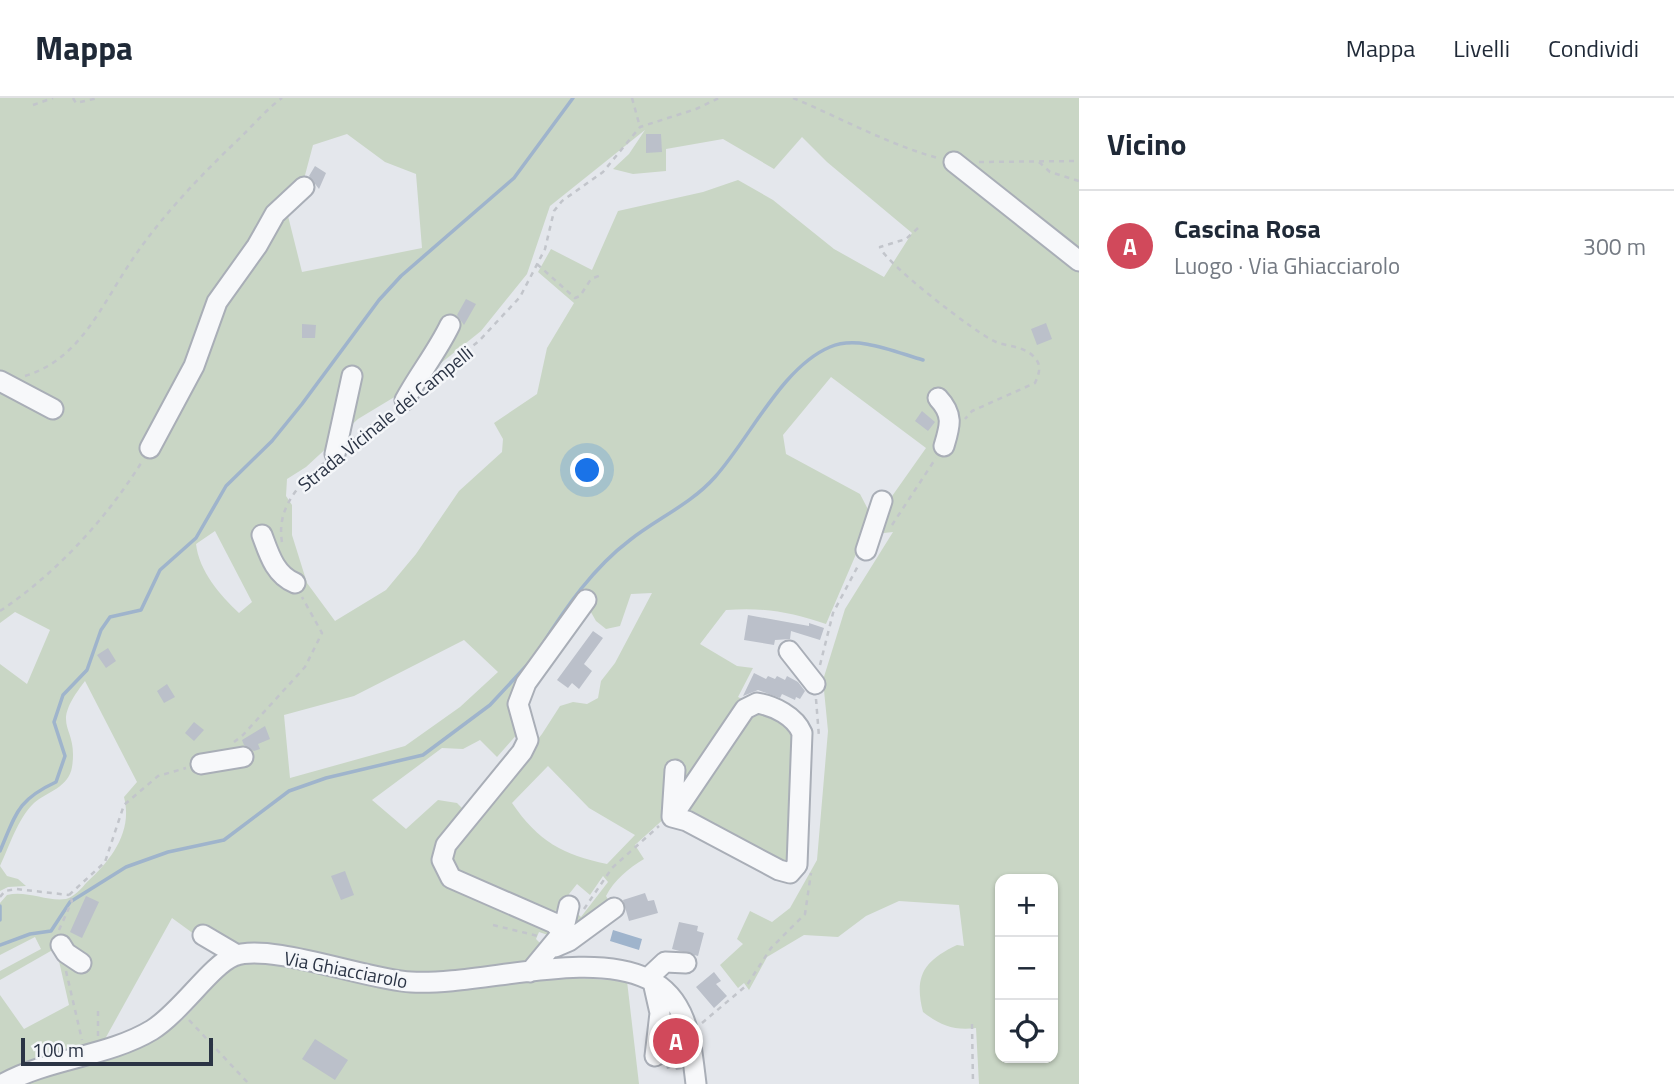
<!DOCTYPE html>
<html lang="it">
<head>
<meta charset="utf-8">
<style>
	body { margin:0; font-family:"Titillium Web",sans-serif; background:#f2f2f3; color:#1f2937 }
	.controls { position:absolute; right:21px; bottom:21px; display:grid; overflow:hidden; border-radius:14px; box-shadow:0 2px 5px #0004 }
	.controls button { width:63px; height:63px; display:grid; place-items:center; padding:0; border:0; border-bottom:2px solid #e0e1e3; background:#fff; color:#1f2937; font:35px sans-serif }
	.scale { position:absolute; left:21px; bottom:18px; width:192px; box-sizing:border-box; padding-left:7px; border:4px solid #2b3445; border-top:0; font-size:19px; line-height:24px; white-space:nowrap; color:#2b3445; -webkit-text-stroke:5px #f4f6f9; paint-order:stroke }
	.you { position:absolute; left:588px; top:373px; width:24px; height:24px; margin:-18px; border:5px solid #fff; border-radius:50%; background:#1a73e8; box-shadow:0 0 0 10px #1a73e833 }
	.badge { display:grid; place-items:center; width:46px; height:46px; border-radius:50%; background:#d1495b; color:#fff; font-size:23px; font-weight:700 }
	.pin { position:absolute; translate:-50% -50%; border:4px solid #fff; box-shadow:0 2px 7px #0006 }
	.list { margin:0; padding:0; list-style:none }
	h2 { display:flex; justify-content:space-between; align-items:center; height:91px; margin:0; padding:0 28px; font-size:30px }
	h2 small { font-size:23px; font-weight:400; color:#747a83 }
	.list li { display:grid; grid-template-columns:46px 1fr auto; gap:21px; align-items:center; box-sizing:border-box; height:112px; padding:0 28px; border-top:2px solid #e0e1e3 }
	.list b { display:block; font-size:26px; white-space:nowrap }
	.list p { margin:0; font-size:23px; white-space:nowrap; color:#747a83 }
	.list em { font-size:23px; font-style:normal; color:#747a83 }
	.icon { flex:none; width:38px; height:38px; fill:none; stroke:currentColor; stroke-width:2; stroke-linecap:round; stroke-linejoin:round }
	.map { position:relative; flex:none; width:1079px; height:986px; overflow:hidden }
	header { display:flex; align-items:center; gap:42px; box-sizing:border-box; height:98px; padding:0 35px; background:#fff; border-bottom:2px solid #e0e1e3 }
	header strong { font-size:33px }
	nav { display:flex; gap:38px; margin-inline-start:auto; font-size:24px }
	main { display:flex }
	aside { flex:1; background:#fff }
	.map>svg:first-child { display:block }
	.green { fill:#c9d6c5; fill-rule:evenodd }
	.water { fill:#9fb4cc }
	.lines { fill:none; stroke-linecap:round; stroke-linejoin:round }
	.stream { stroke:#9fb4cc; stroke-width:3.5 }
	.building { fill:#bbc0ca }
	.minor-casing { stroke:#a9aeb7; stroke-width:23 }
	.path { stroke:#c2c5cb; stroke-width:2.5; stroke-dasharray:5 5; stroke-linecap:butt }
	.minor { stroke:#f7f8fa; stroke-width:19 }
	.labels { text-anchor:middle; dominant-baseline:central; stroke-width:5; stroke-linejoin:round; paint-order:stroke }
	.street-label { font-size:19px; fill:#2b3445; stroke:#f4f6f9 }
</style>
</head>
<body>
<header>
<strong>Mappa</strong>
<nav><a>Mappa</a><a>Livelli</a><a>Condividi</a></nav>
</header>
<main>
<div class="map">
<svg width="1079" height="986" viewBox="0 0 1079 986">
	<rect width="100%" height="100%" fill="#e4e7ec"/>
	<!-- green -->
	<path class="green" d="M0,0H1079V986H979L976,930C954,933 940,927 923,914C914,879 923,863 957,847L964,848L959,807L899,803L866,818L838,839L804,837L767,859L749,892L744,885L738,890L720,867L743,846L737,841L750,813L772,824L790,810L817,762L828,633L823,582L845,511L893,434L875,436L890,401L926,350L831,279L783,337L786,356L860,396L872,419L826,526C791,514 763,509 726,512L700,546L737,568L753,570L738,599L798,631L794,767L667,718L635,747L644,761C629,770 614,782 606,798L610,805L560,844L572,810L581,819L608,784L603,778L590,797L577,786L554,815L504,799L450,768L452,750L542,636L560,608L573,604L587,606L598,600L601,583L615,565L652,495L631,496L620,528L606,531L596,523L588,509L541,556L520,633L497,659L480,642L463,651L442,650L372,702L406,731L438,702L457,705L466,714L438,764L553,829L554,839L539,834L536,841L542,847L526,870L410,876L220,855L172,820L105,941L0,982V897L24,931L69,907L56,850L0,882V873L41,851L35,839L0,857V805L7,797C27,792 47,804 66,801C74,799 82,790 87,784C111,762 133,734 124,699L137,684L85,583C47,632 79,625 72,669C69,689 47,694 34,705C18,720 9,749 0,768L7,778L18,781L26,788L8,789L0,793V566L27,586L50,532L15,514L0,525ZM645,32L629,56L613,71L633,76L666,73V51L723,41L774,71L802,39L827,64L912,135L884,179L834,151L773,102L738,82L703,94L618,113L592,172L551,151L538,174L574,205L547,250L537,296L494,325L503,341L502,354L459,393L416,456L386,492L335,523L307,485L292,437V407L286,398L287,381L306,369L358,321L411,289L481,233L527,176L550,108ZM347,36L385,64L416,76L422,150L302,174L287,114L300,96L313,47ZM215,433L252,504L239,515C220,497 199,473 196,446ZM464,542L498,574L460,609L405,648L290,680L284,617L354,598ZM548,668L589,710L635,737L607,766C563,757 538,743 512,705ZM1000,781H1053V960H1000Z
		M252,861L371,886L542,878L627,883L639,986H19C63,971 140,954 176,927C204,906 217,870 252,861Z"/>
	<!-- water -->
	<path class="water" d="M613,832L642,841L639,852L610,843Z"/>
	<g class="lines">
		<!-- stream -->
		<path class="stream" d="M542,547C566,509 593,470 630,442C658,420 691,406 715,379C750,340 782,269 830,249C858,237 895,254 923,262
			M0,753C16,716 17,702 56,684L65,658L54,624L63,597L87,572L101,532L110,519L141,512L160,472L196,440L226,388L272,343L302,306L379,202L401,178L514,80L573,0
			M0,808V822
			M0,847L30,836L51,833L70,804L126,769L168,754L224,742L289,693L326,680L423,657L490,607L529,565"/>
	</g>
	<!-- building -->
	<path class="building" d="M646,36H661L662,54L646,55Z
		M315,68L326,75L319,91L309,78Z
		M466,201L476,206L464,227L457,217Z
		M1046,225L1052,241L1037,247L1031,231Z
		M302,226L316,227L315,240H302Z
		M922,313L935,324L928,333L915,323Z
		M748,517L809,528V525L824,530L820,542L791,533L790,541L775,542L774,547L744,542Z
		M593,533L603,540L584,566L592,573L579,591L572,585L568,590L557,582Z
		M108,550L116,563L106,570L97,557Z
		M754,575L766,581L768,578L775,581L777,578L785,582L787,578L798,584L805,593L800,601L796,599L795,602L782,596L780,600L758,592L743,598Z
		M167,586L175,599L164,605L157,593Z
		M194,624L204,632L194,643L185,635Z
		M265,628L270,641L258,646L260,651L254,653L244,647L242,642Z
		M345,773L354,797L341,802L331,778Z
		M645,795L648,803L654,802L658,815L629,823L623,802Z
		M86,798L99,804L82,840L70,834Z
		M679,824L698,828L697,833L704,835L698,858L672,851Z
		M714,874L721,883L716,886L727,898L714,910L696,889Z
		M673,928L682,971L676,972L675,969L667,971L665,964L668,956L671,955L669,945Z
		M315,941L348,962L335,982L302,961Z"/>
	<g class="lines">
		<defs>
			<path id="minor" d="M954,64L1079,163
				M0,283L53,311
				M938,300C954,317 950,328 944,348
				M405,302C419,276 437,254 450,227
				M150,350L194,268L217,204L257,148L275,116L304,89
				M335,356L352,278
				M262,437C269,456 275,477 295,485
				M866,452L882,403
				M789,553L815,586
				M757,605C774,608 795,618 802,635L797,767L790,775L779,772L687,723L672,719L745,611Z
				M201,666L243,659
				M672,718L675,672
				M563,834L554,825L451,780L442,762L446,747L522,654L528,642L518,606L526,585L586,502
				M203,837L237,857
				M61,847L66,855L81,865
				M555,849L569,843L614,810
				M530,874L563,834L569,808
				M648,880L665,864L686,865
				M653,884L660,915L655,958
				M3,986C49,960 107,959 152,932C181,914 211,867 234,858C268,844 368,882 411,884C479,888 587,851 648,881C689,901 691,946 696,986"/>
		</defs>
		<!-- minor casing -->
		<use href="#minor" class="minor-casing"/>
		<!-- path -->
		<path class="path" d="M73,0L76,5L98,0
			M632,0L640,29
			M793,0C841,20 887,46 938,60
			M33,7L53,0
			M979,64L1079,63
			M1039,64L1050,74L1079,83
			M918,130L906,141L880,149C885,165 978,237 996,244C1009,249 1025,248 1035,260C1042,268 1039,276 1035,285L972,313L965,321
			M537,166L575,200L580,198L591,181L601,177
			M442,272L479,243L520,199L545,151L554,113L562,103L603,74L640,29L696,11L719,0
			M25,278C81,261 102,206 132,162C163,116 203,75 243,37C255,25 268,10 282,0
			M354,341L393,311
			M892,427L936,360
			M282,444C276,409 300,385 324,365
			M0,513C57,475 107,420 143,362
			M820,567L833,515L859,466
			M816,601L819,639
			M234,644L243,637L305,569L322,535L302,499
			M69,797L105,764L124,707L158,678L186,670
			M0,799L5,793L16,791L69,797
			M584,811L612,770L659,728
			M493,827L538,838
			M59,832L72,803L69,797
			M66,873L82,942
			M189,922L249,986
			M702,925L747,887L771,850L805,816L811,775
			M972,926L973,986
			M98,938V913"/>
		<!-- minor -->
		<use href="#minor" class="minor"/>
	</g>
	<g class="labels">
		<!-- street labels -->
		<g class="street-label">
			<text transform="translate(385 320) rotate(-39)">Strada Vicinale dei Campelli</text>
			<text transform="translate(346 871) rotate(11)">Via Ghiacciarolo</text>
		</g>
	</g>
</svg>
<div class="controls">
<button>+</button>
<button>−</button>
<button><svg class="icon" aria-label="locate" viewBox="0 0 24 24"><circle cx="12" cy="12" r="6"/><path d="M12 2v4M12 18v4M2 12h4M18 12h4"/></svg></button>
</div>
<div class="scale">100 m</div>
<div class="you"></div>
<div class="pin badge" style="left:676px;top:943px">A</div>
</div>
<aside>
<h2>Vicino<small></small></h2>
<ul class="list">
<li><span class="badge">A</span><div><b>Cascina Rosa</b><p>Luogo · Via Ghiacciarolo</p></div><em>300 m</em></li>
</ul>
</aside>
</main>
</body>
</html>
